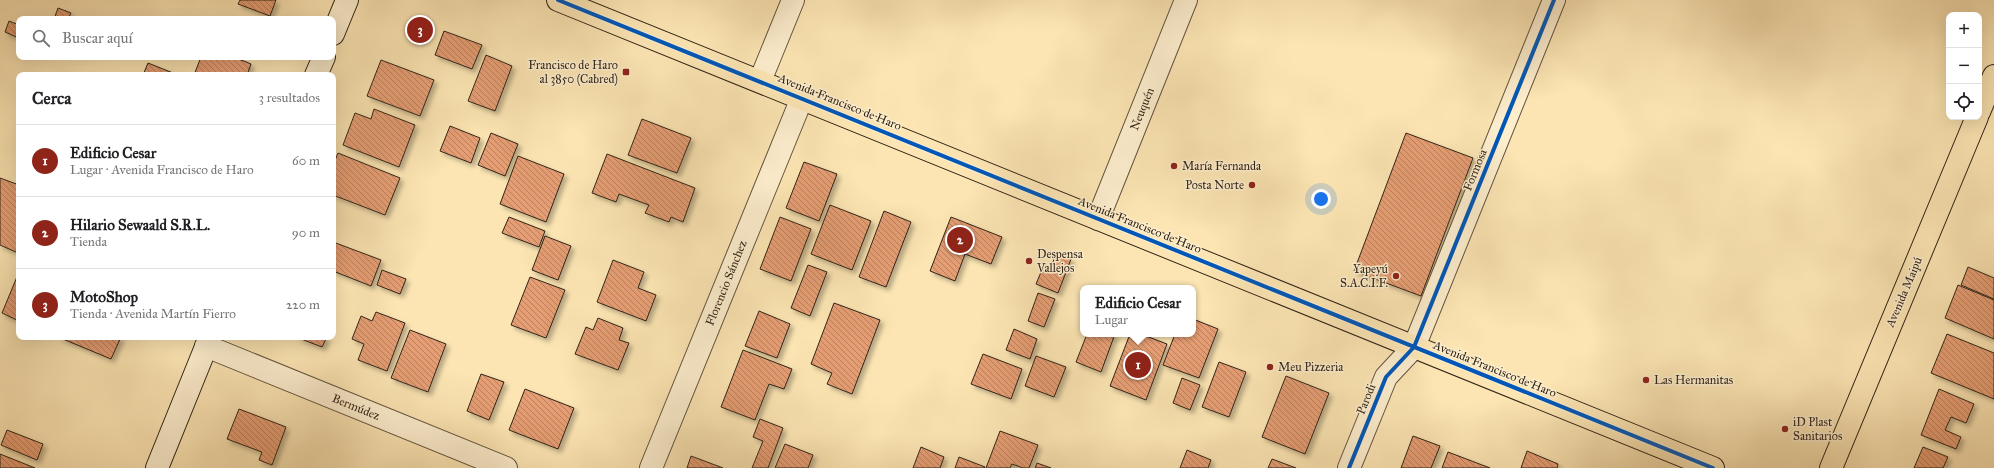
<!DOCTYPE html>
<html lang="es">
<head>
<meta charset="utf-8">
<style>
	body { margin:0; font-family:"IM FELL Great Primer",serif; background:#f6f6f6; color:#202124 }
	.controls { position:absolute; right:12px; top:12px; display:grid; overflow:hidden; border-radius:8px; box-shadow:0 4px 16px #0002 }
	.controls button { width:36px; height:36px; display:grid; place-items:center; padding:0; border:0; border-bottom:1px solid #e0e0e0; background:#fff; color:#202124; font:20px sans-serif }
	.you { position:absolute; left:1321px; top:199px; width:14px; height:14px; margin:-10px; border:3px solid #fff; border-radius:50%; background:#1a73e8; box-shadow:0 0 0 6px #1a73e833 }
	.badge { display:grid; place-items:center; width:26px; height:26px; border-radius:50%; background:#8f2418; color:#fff; font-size:13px; font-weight:700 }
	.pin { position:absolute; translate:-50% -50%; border:2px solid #fff; box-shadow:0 1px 4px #0006 }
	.popup { position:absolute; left:1080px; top:285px; width:116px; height:52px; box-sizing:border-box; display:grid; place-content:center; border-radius:8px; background:#fff; filter:drop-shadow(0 1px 3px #0005); font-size:13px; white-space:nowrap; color:#757577 }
	.popup b { font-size:15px; color:#202124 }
	.popup::after { content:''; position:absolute; left:50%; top:100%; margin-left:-8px; border:8px solid transparent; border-top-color:#fff }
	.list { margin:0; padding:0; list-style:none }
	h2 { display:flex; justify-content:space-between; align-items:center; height:52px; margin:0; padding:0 16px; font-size:17px }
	h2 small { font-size:13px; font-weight:400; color:#757577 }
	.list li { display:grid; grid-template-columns:26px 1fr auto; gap:12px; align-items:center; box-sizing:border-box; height:72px; padding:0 16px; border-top:1px solid #e0e0e0 }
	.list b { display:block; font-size:15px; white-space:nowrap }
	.list p { margin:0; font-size:13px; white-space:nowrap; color:#757577 }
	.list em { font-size:13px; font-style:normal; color:#757577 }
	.icon { flex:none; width:22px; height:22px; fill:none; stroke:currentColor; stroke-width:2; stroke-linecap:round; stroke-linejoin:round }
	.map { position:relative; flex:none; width:1994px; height:468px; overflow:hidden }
	.search { position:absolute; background:#fff; box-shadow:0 4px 16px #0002; left:16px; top:16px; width:320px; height:44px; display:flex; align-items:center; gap:10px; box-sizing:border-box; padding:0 14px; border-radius:8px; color:#757577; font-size:15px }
	.panel { position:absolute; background:#fff; box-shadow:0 4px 16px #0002; left:16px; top:72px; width:320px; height:268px; border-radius:8px }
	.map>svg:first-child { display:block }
	.building { fill:url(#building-back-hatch); stroke:#302417; filter:url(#shadow) }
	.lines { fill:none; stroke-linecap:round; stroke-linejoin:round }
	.minor-casing { stroke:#63543e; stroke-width:24 }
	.secondary-casing { stroke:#302417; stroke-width:24 }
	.primary-casing { stroke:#302417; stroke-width:24 }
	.minor { stroke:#fdeece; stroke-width:22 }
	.secondary { stroke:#fdeece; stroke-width:22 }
	.primary { stroke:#fce5b3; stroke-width:22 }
	.cycleway-casing { stroke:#fdeece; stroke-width:6 }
	.cycleway { stroke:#0057b8; stroke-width:4 }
	.poi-dot { fill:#8f2418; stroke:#fdeece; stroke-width:1.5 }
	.labels { text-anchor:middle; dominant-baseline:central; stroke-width:3; stroke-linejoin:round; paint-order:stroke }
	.poi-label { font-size:12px; fill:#302417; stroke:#fdeece; text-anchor:start }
	.street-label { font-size:12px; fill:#302417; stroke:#fdeece }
</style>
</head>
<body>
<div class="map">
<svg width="1994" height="468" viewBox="0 0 1994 468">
	<defs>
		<pattern id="building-back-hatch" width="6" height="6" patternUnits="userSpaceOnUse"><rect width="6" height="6" fill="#e59d73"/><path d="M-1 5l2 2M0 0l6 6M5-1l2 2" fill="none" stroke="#ba805d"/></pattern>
		<filter id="shadow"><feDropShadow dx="3.5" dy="3.5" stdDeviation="2" flood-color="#0004"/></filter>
	</defs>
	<rect width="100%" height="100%" fill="#fce5b3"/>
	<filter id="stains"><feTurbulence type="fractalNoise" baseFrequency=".005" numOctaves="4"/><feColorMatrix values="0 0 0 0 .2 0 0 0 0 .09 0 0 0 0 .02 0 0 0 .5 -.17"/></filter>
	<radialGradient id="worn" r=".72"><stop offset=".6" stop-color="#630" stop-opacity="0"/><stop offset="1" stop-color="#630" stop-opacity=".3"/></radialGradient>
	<!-- building -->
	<path class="building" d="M240,0H276L270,16L238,4Z
		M58,8L71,13L68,19H54Z
		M9,21L19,25V38L5,32Z
		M444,31L482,45L472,69L435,55Z
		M486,55L512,66L495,111L468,101Z
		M201,57H234L251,64L247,75H194Z
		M381,60L434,80L420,116L367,96Z
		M148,63L178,75H143Z
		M374,109L415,125L399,167L343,145L355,113L371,119Z
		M642,119L691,138L677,173L628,155Z
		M450,126L480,138L471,163L440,151Z
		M491,133L518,144L505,176L478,165Z
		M1406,133L1473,158L1421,296L1354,271Z
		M338,153L400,178L385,215L333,195V165Z
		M607,154L695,188L683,222L671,217L669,222L645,213L649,205L619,194L616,202L592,193Z
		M518,156L564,174L546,222L500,204Z
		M804,162L837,174L819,221L786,208Z
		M0,178L19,185V244L16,252L0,245Z
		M830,205L871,221L852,270L811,254Z
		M884,211L911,222L886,287L859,277Z
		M509,217L545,231L539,247L502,233Z
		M780,217L811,229L791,281L760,269Z
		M951,217L1002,237L991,264L965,254L955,281L930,271Z
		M545,236L571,246L558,280L532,270Z
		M333,242L381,260L371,286L333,271Z
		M1056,253L1071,259L1058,293L1036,284L1044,265L1051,268Z
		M613,260L644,272L638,288L656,295L646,321L597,302Z
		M808,265L827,272L810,316L791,308Z
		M1968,267L1994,278V299L1961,285Z
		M382,270L406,279L400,294L377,285Z
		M19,272V321L2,313Z
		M530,277L565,290L546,338L511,325Z
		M1958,285L1994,300V339L1945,318Z
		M1038,293L1055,299L1044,327L1028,321Z
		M834,303L880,320L852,394L827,384L832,373L811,364Z
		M759,311L790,324L777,358L745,346Z
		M376,312L405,323L387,371L358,360L364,344L352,339L361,316L372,321Z
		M598,318L623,328L619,340L629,343L618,370L575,354L586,327L593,330Z
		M1193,319L1218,329L1199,378L1163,365L1175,334H1193Z
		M1014,329L1037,339L1030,359L1006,350Z
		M410,330L446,344L428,392L391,378Z
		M1087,334H1115L1101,372L1076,362Z
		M1130,334H1147L1146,336L1167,344L1146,400L1110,386Z
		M1947,334L1994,353V399L1931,373Z
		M58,337H121L111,359Z
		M296,337H327L322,347Z
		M743,350L792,369L784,389L769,384L755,420L721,407Z
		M983,354L1022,369L1011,399L971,384Z
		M1036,356L1066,367L1054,397L1025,386Z
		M1219,362L1246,372L1229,417L1202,407Z
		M481,374L504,382L489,420L467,411Z
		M1286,376L1329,393L1305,454L1262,437Z
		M1182,378L1200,385L1190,410L1173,403Z
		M525,389L574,408L558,449L509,430Z
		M1939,389L1974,404L1966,423L1951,417L1945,430L1961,437L1956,449L1921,435Z
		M239,409L286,427L272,465L259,460L262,452L227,439Z
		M760,419L783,428L768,468H752L763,441L753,437Z
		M7,430L43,444L37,460L1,445Z
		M1000,431L1038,445L1029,468H1023L1012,464L1010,468H986Z
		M1413,436L1440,446L1431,468H1401Z
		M785,444L813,455L808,468H775Z
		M921,447L944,457L940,468H913Z
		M1923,447L1948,457L1943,468H1914Z
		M1187,450L1211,460L1208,468H1180Z
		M1527,451L1558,464L1557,468H1521Z
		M1448,452L1490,468H1442Z
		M0,454L35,468H0Z
		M691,456L723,468H687Z
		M959,457L985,467L984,468H955Z
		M1272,459L1296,468H1268Z
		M1037,463L1051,468H1035Z"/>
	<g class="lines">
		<defs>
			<path id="minor" d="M760,81L793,0
				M1098,219L1186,0
				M206,346L506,468
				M651,468L802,98
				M1349,468L1386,377L1414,347L1554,0"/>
			<path id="secondary" d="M333,34L347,0
				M316,75L324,57
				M157,468L210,337"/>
			<path id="primary" d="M558,0L1713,468
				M1979,112L1994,76
				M1831,468L1977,117"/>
		</defs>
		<!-- minor casing -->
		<use href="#minor" class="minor-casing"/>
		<!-- secondary casing -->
		<use href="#secondary" class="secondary-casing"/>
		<!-- primary casing -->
		<use href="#primary" class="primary-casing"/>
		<!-- minor -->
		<use href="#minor" class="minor"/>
		<!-- secondary -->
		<use href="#secondary" class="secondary"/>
		<!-- primary -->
		<use href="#primary" class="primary"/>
		<defs>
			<path id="cycleway" d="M558,0L1713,468
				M1349,468L1386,377L1414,347L1554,0"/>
		</defs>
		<!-- cycleway casing -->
		<use href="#cycleway" class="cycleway-casing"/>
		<!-- cycleway -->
		<use href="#cycleway" class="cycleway"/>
	</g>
	<!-- markers -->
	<g class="poi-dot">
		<rect x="622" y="68" width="8" height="8" rx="2"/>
		<circle cx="1174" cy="166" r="4"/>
		<circle cx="1252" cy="185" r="4"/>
		<circle cx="1029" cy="261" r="4"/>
		<circle cx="1396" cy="276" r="4"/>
		<circle cx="1270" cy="367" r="4"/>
		<circle cx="1646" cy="380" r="4"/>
		<circle cx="1785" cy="429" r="4"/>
	</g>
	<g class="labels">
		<!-- poi labels -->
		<g class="poi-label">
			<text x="618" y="65" text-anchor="end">Francisco de Haro<tspan x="618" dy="14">al 3850 (Cabred)</tspan></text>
			<text x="1182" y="166">María Fernanda</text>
			<text x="1244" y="185" text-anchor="end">Posta Norte</text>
			<text x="1037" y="254">Despensa<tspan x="1037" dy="14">Vallejos</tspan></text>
			<text x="1388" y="269" text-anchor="end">Yapeyú<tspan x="1388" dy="14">S.A.C.I.F.</tspan></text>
			<text x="1278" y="367">Meu Pizzeria</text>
			<text x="1654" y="380">Las Hermanitas</text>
			<text x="1793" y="422">iD Plast<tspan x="1793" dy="14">Sanitarios</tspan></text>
		</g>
		<!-- street labels -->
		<g class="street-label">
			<text transform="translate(840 102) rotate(22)">Avenida Francisco de Haro</text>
			<text transform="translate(1142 109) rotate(-68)">Neuquén</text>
			<text transform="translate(1475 170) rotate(-68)">Formosa</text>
			<text transform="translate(1140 225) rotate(22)">Avenida Francisco de Haro</text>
			<text transform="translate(726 283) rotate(-68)">Florencio Sánchez</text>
			<text transform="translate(1904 292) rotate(-67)">Avenida Maipú</text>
			<text transform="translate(1495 369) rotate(22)">Avenida Francisco de Haro</text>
			<text transform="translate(1366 399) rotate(-68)">Parodi</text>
			<text transform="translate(356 407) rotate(22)">Bermúdez</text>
		</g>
	</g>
	<rect width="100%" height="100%" filter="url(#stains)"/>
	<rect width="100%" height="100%" fill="url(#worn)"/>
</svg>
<div class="controls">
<button>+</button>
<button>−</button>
<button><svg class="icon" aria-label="locate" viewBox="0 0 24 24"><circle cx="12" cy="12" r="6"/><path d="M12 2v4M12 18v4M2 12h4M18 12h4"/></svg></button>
</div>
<div class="you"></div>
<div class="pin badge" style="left:1138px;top:365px">1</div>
<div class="popup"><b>Edificio Cesar</b>Lugar</div>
<div class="pin badge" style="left:960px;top:240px">2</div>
<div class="pin badge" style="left:420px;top:30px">3</div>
<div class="search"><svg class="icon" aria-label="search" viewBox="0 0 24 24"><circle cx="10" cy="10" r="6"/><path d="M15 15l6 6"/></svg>Buscar aquí</div>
<section class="panel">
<h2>Cerca<small>3 resultados</small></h2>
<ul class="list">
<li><span class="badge">1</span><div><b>Edificio Cesar</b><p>Lugar · Avenida Francisco de Haro</p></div><em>60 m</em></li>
<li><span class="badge">2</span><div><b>Hilario Sewaald S.R.L.</b><p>Tienda</p></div><em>90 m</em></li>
<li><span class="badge">3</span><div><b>MotoShop</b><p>Tienda · Avenida Martín Fierro</p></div><em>220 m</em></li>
</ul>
</section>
</div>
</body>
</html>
